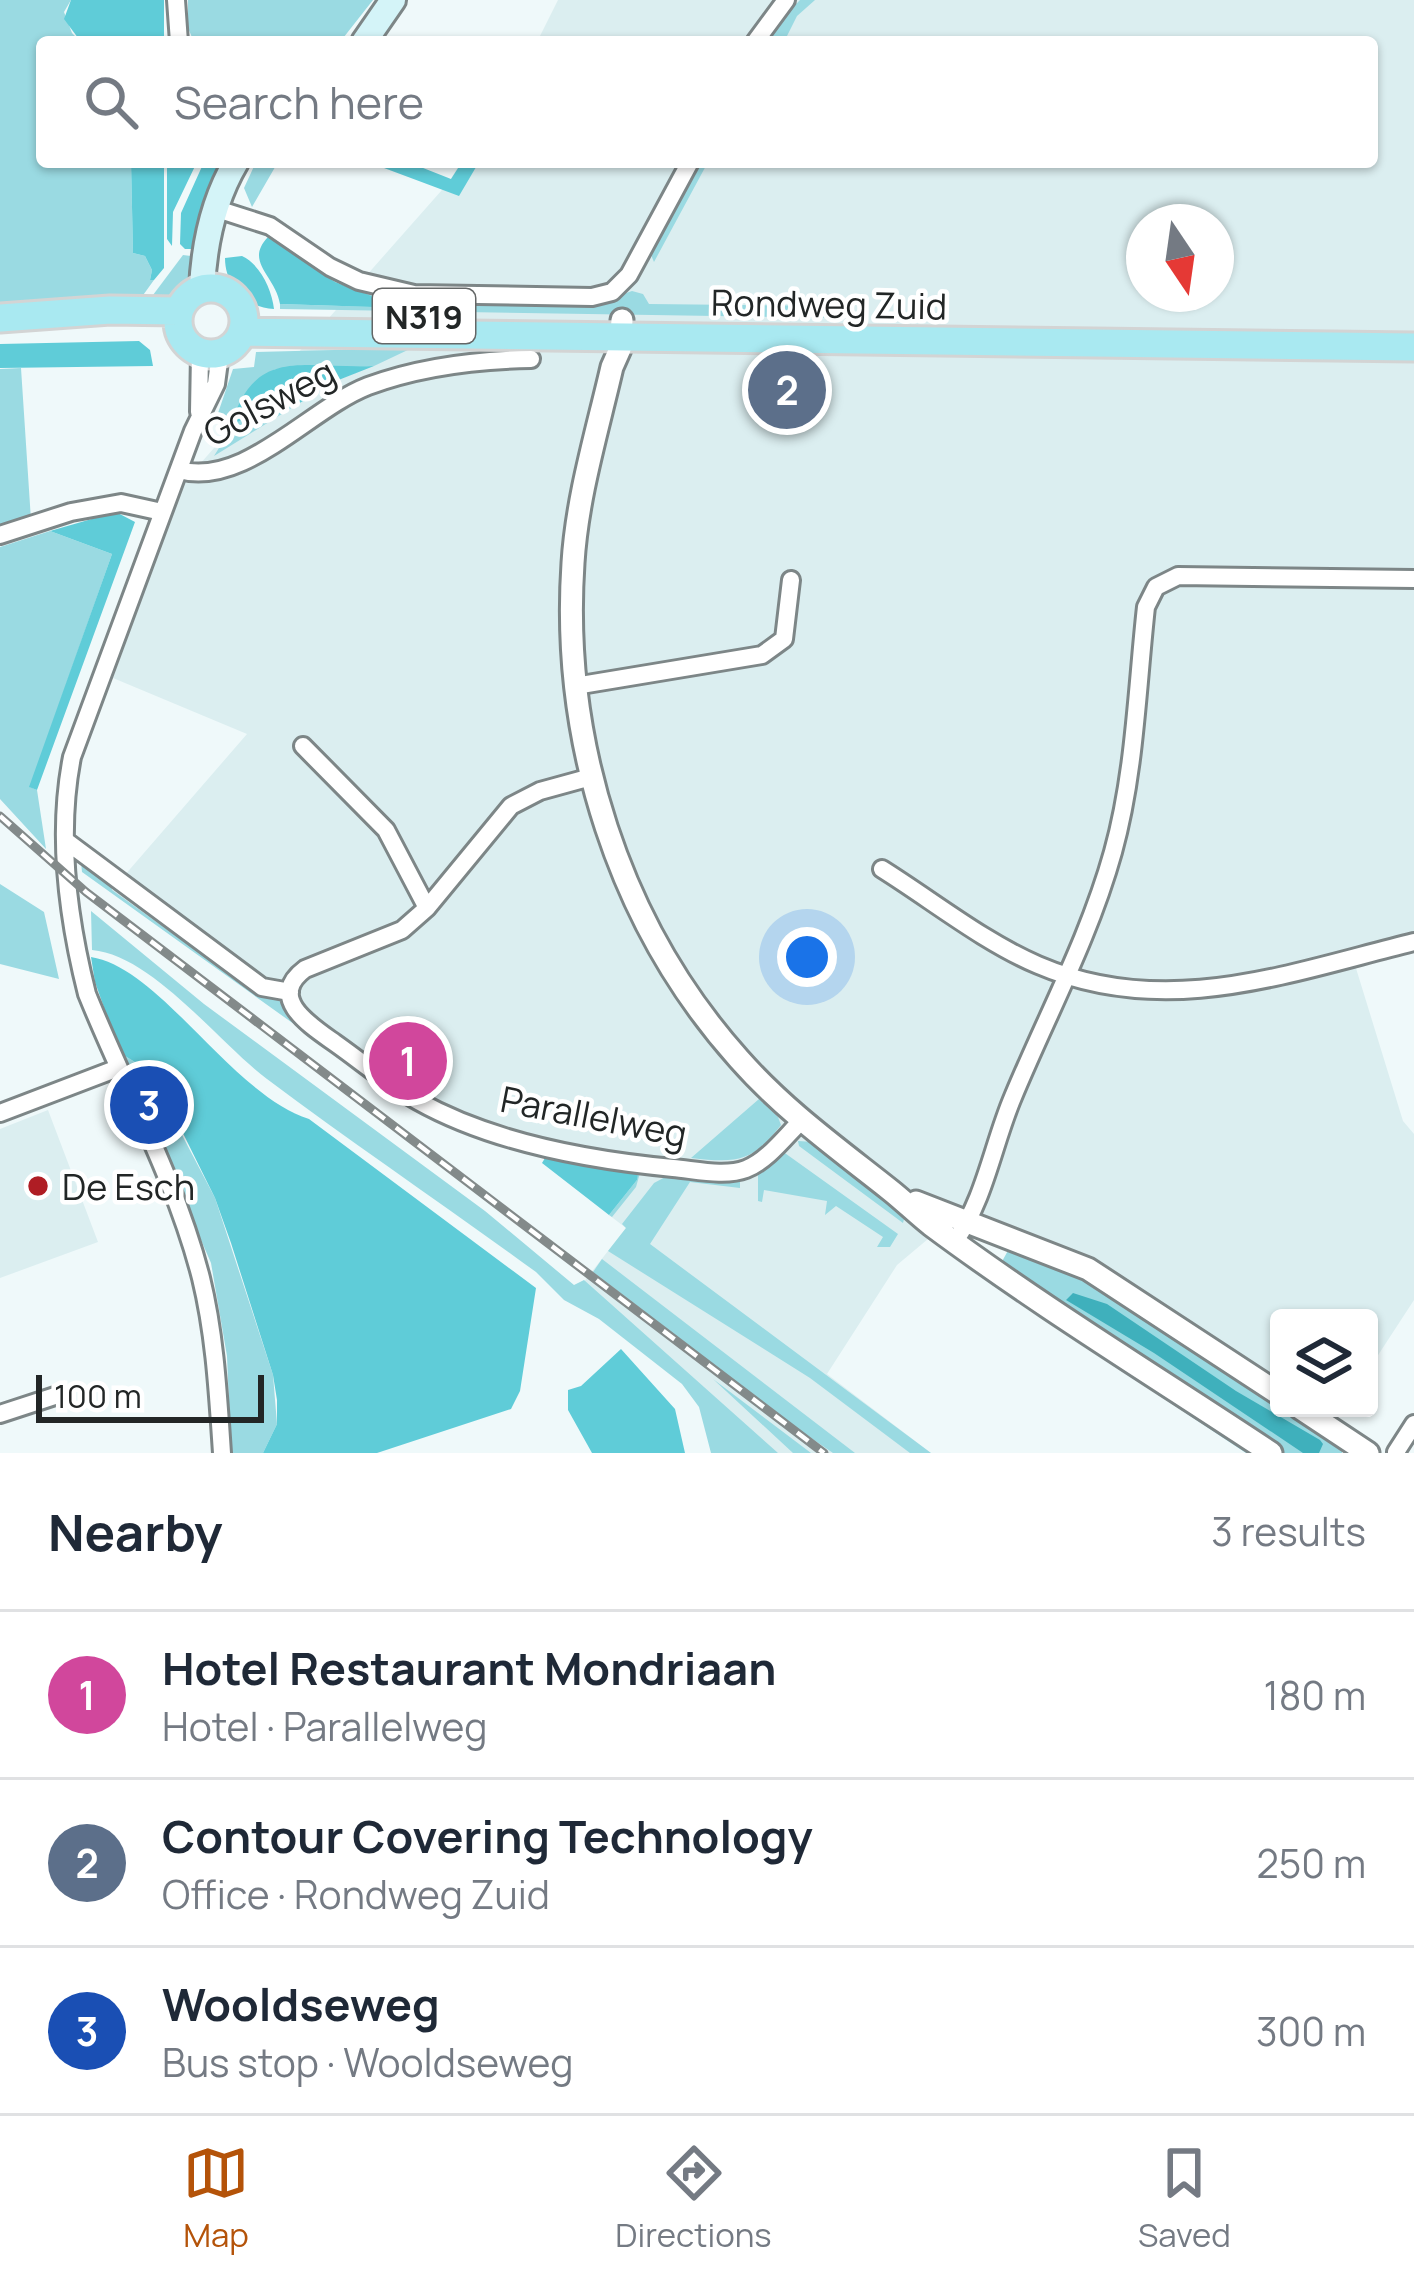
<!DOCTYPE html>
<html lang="en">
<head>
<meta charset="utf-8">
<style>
	body { margin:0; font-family:Manrope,sans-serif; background:#f2f2f3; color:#1f2937 }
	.controls { position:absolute; right:36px; bottom:36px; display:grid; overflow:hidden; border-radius:12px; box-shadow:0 3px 9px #0004 }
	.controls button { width:108px; height:108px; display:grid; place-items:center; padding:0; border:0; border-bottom:3px solid #e0e1e3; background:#fff; color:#1f2937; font:60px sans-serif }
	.compass { position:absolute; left:1126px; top:204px; width:108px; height:108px; border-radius:50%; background:#fff; box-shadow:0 3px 9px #0004; rotate:167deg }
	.scale { position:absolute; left:36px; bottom:30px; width:228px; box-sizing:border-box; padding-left:12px; border:6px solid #222626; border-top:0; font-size:33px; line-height:42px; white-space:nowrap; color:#222626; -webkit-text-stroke:9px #fff; paint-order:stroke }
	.you { position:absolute; left:807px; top:957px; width:42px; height:42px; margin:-30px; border:9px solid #fff; border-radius:50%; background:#1a73e8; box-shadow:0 0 0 18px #1a73e833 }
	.badge { display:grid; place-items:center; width:78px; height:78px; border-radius:50%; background:#b45309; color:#fff; font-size:39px; font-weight:700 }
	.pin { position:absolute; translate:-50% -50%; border:6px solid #fff; box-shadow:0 3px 12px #0006 }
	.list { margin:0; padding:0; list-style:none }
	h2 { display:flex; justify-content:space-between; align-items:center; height:156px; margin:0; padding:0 48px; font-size:51px }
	h2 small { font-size:39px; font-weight:400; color:#747a83 }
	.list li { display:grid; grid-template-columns:78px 1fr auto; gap:36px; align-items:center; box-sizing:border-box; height:168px; padding:0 48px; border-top:3px solid #e0e1e3 }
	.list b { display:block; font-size:45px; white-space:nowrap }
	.list p { margin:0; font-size:39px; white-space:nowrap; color:#747a83 }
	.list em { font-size:39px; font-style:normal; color:#747a83 }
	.icon { flex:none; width:66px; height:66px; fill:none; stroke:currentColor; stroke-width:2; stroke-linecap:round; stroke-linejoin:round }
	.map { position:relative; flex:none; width:1414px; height:1453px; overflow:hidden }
	.search { position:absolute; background:#fff; box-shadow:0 3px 9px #0004; left:36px; right:36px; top:36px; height:132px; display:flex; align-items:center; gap:30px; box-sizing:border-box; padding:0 42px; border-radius:12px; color:#747a83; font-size:45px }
	.sheet { height:660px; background:#fff }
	nav { display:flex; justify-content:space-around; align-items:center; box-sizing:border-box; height:168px; border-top:3px solid #e0e1e3; background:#fff; font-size:33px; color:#747a83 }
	nav a { display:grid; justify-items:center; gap:6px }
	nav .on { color:#b45309 }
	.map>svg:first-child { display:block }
	.built { fill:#dbeef0; fill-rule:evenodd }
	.green { fill:#9adae2 }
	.forest { fill:#5fccd8 }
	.water { fill:#3fb0bc }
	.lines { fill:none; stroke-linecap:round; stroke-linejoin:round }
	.minor-casing { stroke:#7d8687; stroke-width:22 }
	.tertiary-casing { stroke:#7d8687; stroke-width:27 }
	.secondary-casing { stroke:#7d8687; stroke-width:30 }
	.primary-casing { stroke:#d3d4d4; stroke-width:33 }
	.minor { stroke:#fff; stroke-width:16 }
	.tertiary { stroke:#fff; stroke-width:21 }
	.secondary { stroke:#d4f4f8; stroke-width:24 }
	.primary { stroke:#a9e9f1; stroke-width:27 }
	.rail-casing { stroke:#838a8a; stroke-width:9 }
	.rail { stroke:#fff; stroke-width:4.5; stroke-dasharray:14; stroke-linecap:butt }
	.poi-dot { fill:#af1d24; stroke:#fff; stroke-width:4.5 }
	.labels { text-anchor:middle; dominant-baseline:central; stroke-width:9; stroke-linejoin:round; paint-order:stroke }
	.shield { fill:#fff; stroke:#646767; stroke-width:3 }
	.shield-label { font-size:33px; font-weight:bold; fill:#222626 }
	.street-label { font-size:36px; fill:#222626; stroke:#fff }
	.poi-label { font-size:36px; fill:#222626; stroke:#fff; text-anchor:start }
</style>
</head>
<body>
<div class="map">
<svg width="1414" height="1453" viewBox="0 0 1414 1453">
	<rect width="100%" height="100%" fill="#eff9fa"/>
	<!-- built -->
	<path class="built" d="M558,0H1414V936L1351,952L1403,1121L1414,1134V1300L1369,1369V1318H1279V1386L959,1213L897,1265L827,1374L931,1453H772L579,1288L626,1228L609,1215L637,1180L638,1173L545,1158L503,1146L397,1098L111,891L247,734L113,678L184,482L449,182L461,162H1372V42H537ZM1144,222H1216V294H1144Z
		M48,1110L98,1242L0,1278V1129Z"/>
	<!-- green -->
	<path class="green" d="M0,0H71L64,12L72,33L81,42H42V162H131L133,253L145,256L152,270L150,280H154L141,298L0,311Z
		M188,0H373L340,42H194L188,28Z
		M800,0H815L797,16L784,42H767L777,24Z
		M256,162H278L252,207L244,188Z
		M702,162H708L654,262L651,255Z
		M268,237L350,285L392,298L594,304L632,291L643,294L649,304L841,306V318L280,309V304L373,307L374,298L335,282Z
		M183,255L199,257C190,289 179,297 147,303Z
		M412,348L374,366L275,369L230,432L238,422L288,391L298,404L214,456L227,435L216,419L233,369L254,367L256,352Z
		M21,368L31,520L0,529V369Z
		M50,531L112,554L30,787L37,790L46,849L0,799V547Z
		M81,862L111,882L112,890L183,941H189L219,963L220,969L251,991L281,998L291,1018L394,1096L640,1173L636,1187L612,1217L609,1215L637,1180L503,1146L397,1098L82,872Z
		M0,884L44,912L59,979L0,964Z
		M91,911L204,1004L485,1211L574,1285L584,1280L778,1453H711L699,1407L682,1384L599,1319L564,1300L536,1272C447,1207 355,1145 267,1079C219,1043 152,955 92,950Z
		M120,1053L148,1070L215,1198L273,1375L277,1424L263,1453H231L227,1356L211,1263Z
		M759,1099L778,1117L781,1125C752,1163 736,1163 691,1158Z
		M798,1141L813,1142L906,1212L903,1223L799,1146Z
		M782,1151L898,1234L890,1247H877L883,1237L836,1206L825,1215L827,1201L764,1190L762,1202L758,1201V1170Z
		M669,1175L740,1179V1188L690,1182L650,1244L931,1453H910L810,1378L608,1251L626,1228L622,1224L654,1183Z
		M1011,1245L1074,1268L1279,1401V1408H1290L1342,1447V1453H1280L999,1267Z
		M602,1259L855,1453H833L798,1429L593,1272Z
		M994,1275L1263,1453H1246L991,1284Z
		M713,1379L811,1453H793Z"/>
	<!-- forest -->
	<path class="forest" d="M71,0H164V42H81L64,19Z
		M131,162H164V268L154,280H150L152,270L145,256L133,253Z
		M167,162H197L173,212L172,246L167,239Z
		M204,162H224L199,249H185L180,244L181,213Z
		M368,162H408L451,179L462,162H479L459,196Z
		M268,237L335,282L374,297L373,307L280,304C275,275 244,262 268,237Z
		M242,256C260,264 272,290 274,309C246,307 225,286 225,258Z
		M139,341L150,350L153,366L0,368V344Z
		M374,366L336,381L298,404L288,392L238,422L228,435C252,344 298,369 374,366Z
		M116,512L135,522L37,790L29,787L112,554L50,531Z
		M91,957C161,968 231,1094 309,1119L536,1288L520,1391L511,1409L377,1453H263L277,1424V1400L273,1375L231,1243L215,1198L170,1107L148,1070L120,1053L95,982Z
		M545,1158L638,1172L637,1180L609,1215L542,1163Z
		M621,1349L675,1409L685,1453H592L568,1410V1390L581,1386Z"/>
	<!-- water -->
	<path class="water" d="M1073,1293L1107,1304L1236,1391L1320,1440L1323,1444L1319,1453H1303L1154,1353L1066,1300Z"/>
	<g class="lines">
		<defs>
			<path id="minor" d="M176,0L179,42
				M755,42L786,0
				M214,208L270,226L330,267L359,281L414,294L592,297L612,292L629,275L690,162
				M220,354L216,384L193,431L72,757C57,833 68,919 87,994C125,1088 176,1180 201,1278C215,1335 218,1394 222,1453
				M199,412L200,353
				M179,470C244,488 309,409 368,386C419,367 477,360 531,359
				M0,535L71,512L121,503L162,512
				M575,686L762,655L784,639L791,580
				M303,746L386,830L427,908L511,806L540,791L591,777
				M66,841L262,987L290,992
				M882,869C933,901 984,942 1038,965C1166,1020 1288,973 1414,942
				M427,908L402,930L305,969C266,998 311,1026 335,1043C362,1062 389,1085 418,1101C493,1143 588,1160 673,1168C696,1170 725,1177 746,1169C767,1161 785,1137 801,1121
				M0,1113L118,1068
				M955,1241C985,1199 993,1144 1013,1097C1047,1015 1089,938 1113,852C1135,773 1137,688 1146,607L1156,587L1178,576L1414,579
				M0,1414L61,1394
				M1396,1452L1414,1424"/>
			<path id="tertiary" d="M622,320L620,349L612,367C597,432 577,497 573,563C561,742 619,925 739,1059C784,1110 837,1148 890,1190C904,1201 917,1214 931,1225C1040,1306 1158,1378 1271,1453
				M916,1202L1088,1269L1279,1394
				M1300,1408L1368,1453"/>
			<path id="secondary" d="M364,42L393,0
				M202,289C204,243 213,201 236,162"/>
			<path id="primary" d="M178 321a33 33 0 1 1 66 0a33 33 0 1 1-66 0Z
				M0,318L110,310L178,311
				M242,332L1414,347"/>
		</defs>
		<!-- minor casing -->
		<use href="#minor" class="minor-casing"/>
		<!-- tertiary casing -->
		<use href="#tertiary" class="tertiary-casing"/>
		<!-- secondary casing -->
		<use href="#secondary" class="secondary-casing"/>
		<!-- primary casing -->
		<use href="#primary" class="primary-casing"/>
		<!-- minor -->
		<use href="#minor" class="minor"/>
		<!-- tertiary -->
		<use href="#tertiary" class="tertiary"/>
		<!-- secondary -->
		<use href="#secondary" class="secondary"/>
		<!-- primary -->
		<use href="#primary" class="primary"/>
		<defs>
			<path id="rail" d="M0,816L86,892L824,1453"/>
		</defs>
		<!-- rail casing -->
		<use href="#rail" class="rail-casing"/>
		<!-- rail -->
		<use href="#rail" class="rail"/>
	</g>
	<!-- markers -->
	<circle class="poi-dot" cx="38" cy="1186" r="12"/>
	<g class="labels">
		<!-- shield labels -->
		<rect class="shield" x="373" y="289" width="102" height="54" rx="9"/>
		<g class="shield-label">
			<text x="424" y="316">N319</text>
		</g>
		<!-- street labels -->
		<g class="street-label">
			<text transform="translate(829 304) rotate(1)">Rondweg Zuid</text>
			<text transform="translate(269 402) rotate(-28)">Golsweg</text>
			<text transform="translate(594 1116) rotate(11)">Parallelweg</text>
		</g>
		<!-- poi labels -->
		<g class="poi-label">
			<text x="62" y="1186">De Esch</text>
		</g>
	</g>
</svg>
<div class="controls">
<button><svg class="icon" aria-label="layers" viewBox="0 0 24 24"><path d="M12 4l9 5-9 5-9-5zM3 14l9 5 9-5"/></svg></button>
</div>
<svg class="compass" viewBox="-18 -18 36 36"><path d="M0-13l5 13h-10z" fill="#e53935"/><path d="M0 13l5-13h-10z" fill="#747a83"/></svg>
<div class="scale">100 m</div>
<div class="you"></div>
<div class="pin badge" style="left:408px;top:1061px;background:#d1479c">1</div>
<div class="pin badge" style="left:787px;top:390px;background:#5c6f8a">2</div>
<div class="pin badge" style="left:149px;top:1105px;background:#1a4fb4">3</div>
<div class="search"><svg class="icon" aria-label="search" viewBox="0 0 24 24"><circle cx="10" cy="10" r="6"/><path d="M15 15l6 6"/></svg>Search here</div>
</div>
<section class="sheet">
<h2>Nearby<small>3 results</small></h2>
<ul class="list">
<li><span class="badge" style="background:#d1479c">1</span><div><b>Hotel Restaurant Mondriaan</b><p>Hotel · Parallelweg</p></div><em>180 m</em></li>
<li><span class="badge" style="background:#5c6f8a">2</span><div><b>Contour Covering Technology</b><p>Office · Rondweg Zuid</p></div><em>250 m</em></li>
<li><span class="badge" style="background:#1a4fb4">3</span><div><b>Wooldseweg</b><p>Bus stop · Wooldseweg</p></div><em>300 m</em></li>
</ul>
</section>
<nav>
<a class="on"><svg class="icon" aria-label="map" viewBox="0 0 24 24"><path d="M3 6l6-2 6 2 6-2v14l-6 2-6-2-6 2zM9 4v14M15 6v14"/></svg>Map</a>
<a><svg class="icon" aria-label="directions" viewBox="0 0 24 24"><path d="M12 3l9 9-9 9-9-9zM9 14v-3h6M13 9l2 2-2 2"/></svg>Directions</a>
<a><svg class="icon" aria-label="saved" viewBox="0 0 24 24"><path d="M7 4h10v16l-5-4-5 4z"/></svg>Saved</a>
</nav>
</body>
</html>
